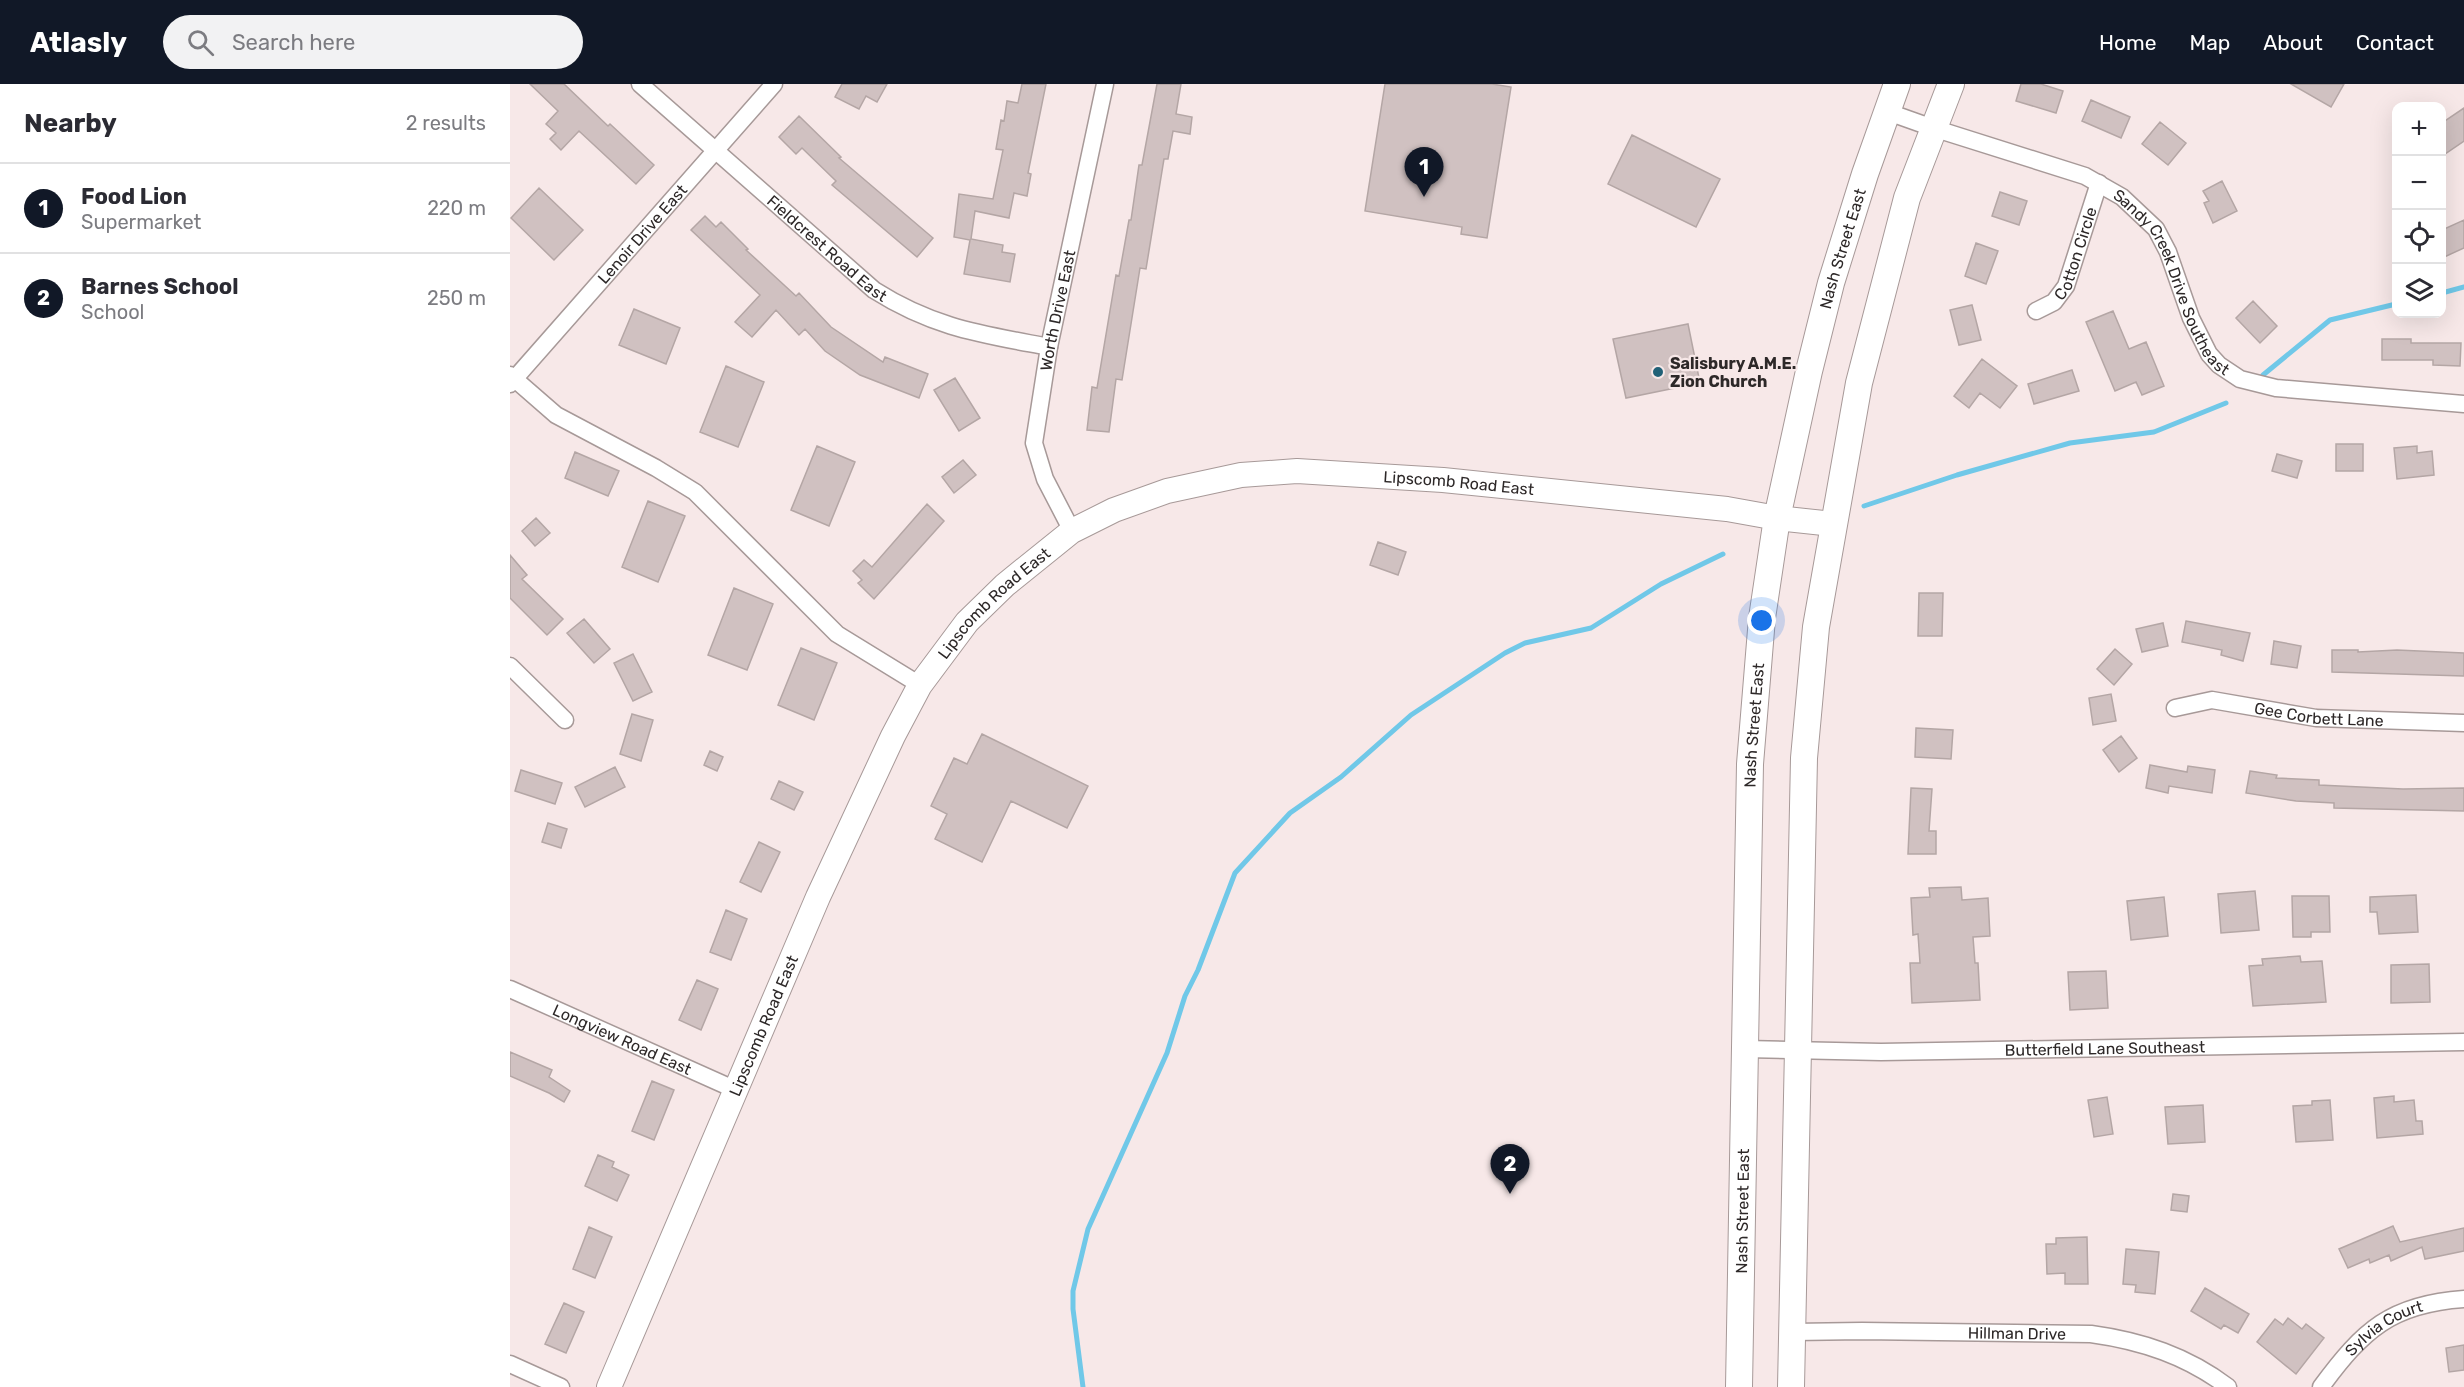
<!DOCTYPE html>
<html lang="en">
<head>
<meta charset="utf-8">
<style>
	body { margin:0; font-family:Rubik,sans-serif; background:#f2f2f3; color:#2b2b33 }
	.controls { position:absolute; right:18px; top:18px; display:grid; overflow:hidden; border-radius:12px; box-shadow:0 6px 24px #0002 }
	.controls button { width:54px; height:54px; display:grid; place-items:center; padding:0; border:0; border-bottom:2px solid #e1e1e2; background:#fff; color:#2b2b33; font:30px sans-serif }
	.you { position:absolute; left:1252px; top:537px; width:21px; height:21px; margin:-15px; border:4px solid #fff; border-radius:50%; background:#1a73e8; box-shadow:0 0 0 9px #1a73e833 }
	.badge { display:grid; place-items:center; width:39px; height:39px; border-radius:50%; background:#111827; color:#fff; font-size:20px; font-weight:700 }
	.pin { position:absolute; translate:-50% -50px; filter:drop-shadow(0 2px 3px #0008) }
	.pin::after { content:''; position:absolute; top:32px; width:21px; height:18px; background:inherit; clip-path:polygon(0 0,100% 0,50% 100%) }
	.list { margin:0; padding:0; list-style:none }
	h2 { display:flex; justify-content:space-between; align-items:center; height:78px; margin:0; padding:0 24px; font-size:26px }
	h2 small { font-size:20px; font-weight:400; color:#7c7c81 }
	.list li { display:grid; grid-template-columns:39px 1fr auto; gap:18px; align-items:center; box-sizing:border-box; height:90px; padding:0 24px; border-top:2px solid #e1e1e2 }
	.list b { display:block; font-size:22px; white-space:nowrap }
	.list p { margin:0; font-size:20px; white-space:nowrap; color:#7c7c81 }
	.list em { font-size:20px; font-style:normal; color:#7c7c81 }
	.icon { flex:none; width:33px; height:33px; fill:none; stroke:currentColor; stroke-width:2; stroke-linecap:round; stroke-linejoin:round }
	.map { position:relative; flex:none; width:1954px; height:1303px; overflow:hidden }
	header { display:flex; align-items:center; gap:36px; box-sizing:border-box; height:84px; padding:0 30px; background:#111827; color:#fff }
	header strong { font-size:28px }
	nav { display:flex; gap:33px; margin-inline-start:auto; font-size:21px }
	.search { width:420px; height:54px; background:#f2f2f3; display:flex; align-items:center; gap:15px; box-sizing:border-box; padding:0 21px; border-radius:33px; color:#7c7c81; font-size:22px }
	main { display:flex }
	aside { flex:1; background:#fff }
	.map>svg:first-child { display:block }
	.lines { fill:none; stroke-linecap:round; stroke-linejoin:round }
	.stream { stroke:#70c8e8; stroke-width:5 }
	.building { fill:#d0c1c1; stroke:#b4a6a5; stroke-width:1.5 }
	.street-casing { stroke:#a79998; stroke-width:19 }
	.secondary-casing { stroke:#a79998; stroke-width:26 }
	.primary-casing { stroke:#a79998; stroke-width:28 }
	.street { stroke:#fff; stroke-width:16 }
	.secondary { stroke:#fff; stroke-width:24 }
	.primary { stroke:#fff; stroke-width:26 }
	.poi-dot { fill:#216177; stroke:#f7e8e8; stroke-width:2 }
	.labels { text-anchor:middle; dominant-baseline:central; stroke-width:4.5; stroke-linejoin:round; paint-order:stroke }
	.street-label { font-size:16px; fill:#2d2828; stroke:#f7e8e8 }
	.poi-label { font-size:16px; font-weight:bold; fill:#2d2828; stroke:#f7e8e8; text-anchor:start }
</style>
</head>
<body>
<header>
<strong>Atlasly</strong>
<div class="search"><svg class="icon" aria-label="search" viewBox="0 0 24 24"><circle cx="10" cy="10" r="6"/><path d="M15 15l6 6"/></svg>Search here</div>
<nav><a>Home</a><a>Map</a><a>About</a><a>Contact</a></nav>
</header>
<main>
<aside>
<h2>Nearby<small>2 results</small></h2>
<ul class="list">
<li><span class="badge">1</span><div><b>Food Lion</b><p>Supermarket</p></div><em>220 m</em></li>
<li><span class="badge">2</span><div><b>Barnes School</b><p>School</p></div><em>250 m</em></li>
</ul>
</aside>
<div class="map">
<svg width="1954" height="1303" viewBox="0 0 1954 1303">
	<rect width="100%" height="100%" fill="#f7e8e8"/>
	<g class="lines">
		<!-- stream -->
		<path class="stream" d="M1932,209L1954,203
			M1753,291L1820,236L1886,220
			M1354,422L1447,391L1560,359L1644,348L1716,319
			M573,1303L563,1225V1207L578,1145L657,969L675,912L688,886L725,789L780,729L831,693L901,631L995,569L1015,559L1081,544L1151,500L1213,470"/>
	</g>
	<!-- building -->
	<path class="building" d="M20,0H54L98,42L100,40L144,81L126,100L69,47L51,66L40,55L46,49L36,40L48,27Z
		M332,0H377L367,18L356,12L349,25L325,13Z
		M512,0H536L518,89L521,90L517,112L504,109L499,134L465,127L461,155L493,161L492,168L505,170L500,198L454,190L460,156L444,153L449,110L483,115L493,66L486,65L491,36L494,37L497,17L508,19Z
		M647,0H671L666,30L682,33L680,50L663,47L658,75H654L636,185L630,184L612,296L606,295L599,348L577,346L582,303L587,304L606,191L609,192L619,136H621L629,81H632Z
		M875,0H982L1001,3L977,154L951,150L952,143L855,127Z
		M1511,0H1531L1553,7L1546,29L1506,17Z
		M1781,0H1834L1821,23Z
		M1581,16L1620,33L1611,54L1572,37Z
		M1954,24V57L1932,72V39Z
		M289,32L331,73L329,74L423,154L407,173L322,101L326,97L292,64L286,70L269,53Z
		M1650,38L1676,59L1658,81L1632,60Z
		M1122,51L1210,95L1186,143L1098,100Z
		M1712,97L1727,127L1703,139L1694,119L1699,117L1693,107Z
		M29,104L73,146L44,176L1,134Z
		M1490,108L1517,117L1509,141L1482,132Z
		M195,132L206,143L211,138L238,165L236,166L286,212L289,209L321,243L373,278L375,273L418,290L409,314L350,291L315,267L295,245L289,251L266,226L242,253L225,238L250,211L181,146Z
		M1954,136V164L1932,174V146Z
		M1466,159L1488,167L1476,200L1455,192Z
		M1743,217L1767,242L1750,259L1726,234Z
		M1462,221L1471,256L1449,261L1440,226Z
		M124,225L170,244L156,280L109,261Z
		M1603,227L1619,265L1636,258L1654,302L1632,311L1626,298L1605,307L1576,238Z
		M1178,240L1190,299L1116,314L1103,255Z
		M1872,255H1901V259H1951L1950,282L1923,281V276H1872Z
		M1472,275L1507,302L1490,324L1470,309L1459,324L1444,312Z
		M216,282L254,298L228,363L190,348Z
		M1562,286L1569,307L1524,320L1518,300Z
		M445,294L470,334L449,347L424,306Z
		M1826,360H1853V387H1826Z
		M307,362L345,378L319,442L281,426Z
		M1907,362V369L1922,367L1924,391L1887,395L1884,364Z
		M65,368L109,387L98,412L55,394Z
		M1767,370L1792,377L1787,394L1762,387Z
		M453,376L466,391L444,409L432,393Z
		M138,417L175,432L148,498L112,483Z
		M417,420L434,437L364,515L348,499L352,496L343,487L354,476L362,483Z
		M26,434L40,449L25,462L12,447Z
		M868,458L896,468L888,491L860,481Z
		M0,471L17,491L12,495L53,535L37,551L0,514Z
		M224,504L263,520L237,586L198,571Z
		M1409,509H1433L1432,552H1408Z
		M74,535L100,565L84,579L57,549Z
		M1676,537L1740,549L1733,577L1711,571L1712,566L1672,558Z
		M1653,539L1658,562L1632,568L1626,545Z
		M1764,557L1791,562L1787,584L1761,580Z
		M291,564L327,579L304,636L268,621Z
		M1605,565L1622,580L1604,601L1587,585Z
		M1822,566H1848V568L1887,566L1954,569V592L1822,588Z
		M123,570L142,608L123,617L104,579Z
		M1601,610L1606,637L1583,641L1579,614Z
		M122,630L143,636L131,677L110,670Z
		M1406,644L1443,646L1441,675L1405,673Z
		M472,650L578,702L557,744L501,717L472,778L425,755L437,730L421,722L444,674L457,680Z
		M1611,652L1627,674L1609,688L1593,666Z
		M200,667L213,673L207,687L194,681Z
		M1640,681L1677,688L1678,682L1705,686L1702,709L1659,702L1658,709L1636,704Z
		M105,683L115,703L75,723L65,703Z
		M11,686L52,699L45,720L5,707Z
		M1740,687L1767,691L1766,694L1809,696V701L1893,705L1954,704V727L1824,724V719L1786,717L1736,709Z
		M269,697L293,708L284,726L261,715Z
		M1401,704L1422,705L1419,747H1426V770H1398Z
		M38,739L57,745L51,764L32,758Z
		M249,758L270,768L251,808L230,798Z
		M1451,803L1452,816L1478,814L1480,852L1463,853L1465,879H1468L1470,916L1402,919L1400,879H1410L1408,850L1403,851L1401,814L1420,813L1419,804Z
		M1745,807L1749,846L1711,849L1708,810Z
		M1906,811L1908,848L1869,850L1867,828H1860V813Z
		M1782,812H1819L1820,848H1801V853H1783Z
		M1654,813L1658,852L1621,856L1617,817Z
		M216,826L237,835L221,876L200,868Z
		M1790,872L1791,878L1812,877L1816,918L1743,922L1739,882L1753,881L1752,875Z
		M1919,880L1920,918L1881,919V881Z
		M1596,887L1598,924L1560,926L1558,888Z
		M187,896L208,905L191,946L169,936Z
		M0,968L42,986L39,993L60,1007L54,1018L39,1009L0,992Z
		M142,997L164,1006L144,1056L122,1047Z
		M1884,1012V1018L1904,1016L1906,1037H1912L1913,1050L1867,1054L1864,1014Z
		M1597,1013L1603,1050L1584,1053L1578,1016Z
		M1820,1016L1823,1056L1786,1058L1783,1022L1802,1021V1017Z
		M1693,1021L1695,1058L1658,1060L1655,1023Z
		M88,1071L104,1078L102,1083L119,1091L107,1117L75,1102Z
		M1663,1110L1679,1112L1677,1128L1661,1126Z
		M1883,1142L1890,1158L1954,1144V1167L1915,1175L1912,1163L1881,1177L1879,1171L1860,1179L1859,1175L1838,1184L1829,1165Z
		M79,1143L102,1153L85,1194L63,1185Z
		M1577,1153L1578,1200H1555V1189L1537,1190L1536,1160H1546V1154Z
		M1616,1165L1649,1168L1645,1210L1625,1208L1626,1201L1613,1200Z
		M1695,1204L1739,1230L1728,1249L1714,1241L1711,1245L1681,1227Z
		M54,1219L74,1228L56,1269L35,1260Z
		M1778,1234L1792,1245L1796,1240L1814,1254L1786,1290L1747,1258L1765,1235L1773,1241Z
		M1954,1261V1286L1939,1288L1936,1264Z"/>
	<g class="lines">
		<defs>
			<g id="street">
				<path id="s1" d="M130,0L364,206C424,244 471,250 539,263"/>
				<path id="s2" d="M1378,28L1423,44L1575,92L1612,113L1646,145L1658,168L1681,234L1699,270L1709,281L1730,295L1766,304L1954,320"/>
				<path id="s3" d="M1526,227L1544,218L1556,202L1589,99"/>
				<path d="M0,291L46,331L146,384L185,408L327,550L410,601"/>
				<path id="s4" d="M0,300L264,0"/>
				<path id="s5" d="M562,447L535,395L524,359L539,263L595,0"/>
				<path d="M0,582L55,636"/>
				<path id="s6" d="M1665,624L1702,616L1806,634L1954,639"/>
				<path id="s7" d="M0,905L226,1006"/>
				<path id="s8" d="M1235,965L1371,968L1954,958"/>
				<path id="s9" d="M1283,1248L1352,1247L1581,1250C1632,1257 1677,1272 1718,1303"/>
				<path d="M0,1280L51,1303"/>
				<path id="s10" d="M1811,1303C1853,1246 1881,1220 1954,1215"/>
			</g>
			<g id="secondary">
				<path id="s11" d="M99,1303L308,813L383,652L410,601L457,538L495,501L562,447L604,426L657,407L731,391L787,387L933,396L1217,425L1267,434L1323,440"/>
			</g>
			<g id="primary">
				<path id="s12" d="M1229,1303L1240,680L1252,534L1267,434L1299,287L1321,199L1355,90L1387,0"/>
				<path d="M1281,1303L1294,674L1306,543L1349,299L1397,114L1441,0"/>
			</g>
		</defs>
		<!-- street casing -->
		<use href="#street" class="street-casing"/>
		<!-- secondary casing -->
		<use href="#secondary" class="secondary-casing"/>
		<!-- primary casing -->
		<use href="#primary" class="primary-casing"/>
		<!-- street -->
		<use href="#street" class="street"/>
		<!-- secondary -->
		<use href="#secondary" class="secondary"/>
		<!-- primary -->
		<use href="#primary" class="primary"/>
	</g>
	<!-- markers -->
	<circle class="poi-dot" cx="1148" cy="288" r="6"/>
	<g class="labels">
		<!-- street labels -->
		<g class="street-label">
			<text stroke="none"><textPath href="#s4" startOffset="200">Lenoir Drive East</textPath></text>
			<text stroke="none"><textPath href="#s1" startOffset="249">Fieldcrest Road East</textPath></text>
			<text stroke="none"><textPath href="#s12" startOffset="1148">Nash Street East</textPath></text>
			<text stroke="none"><textPath href="#s3" startOffset="74">Cotton Circle</textPath></text>
			<text stroke="none"><textPath href="#s2" startOffset="350">Sandy Creek Drive Southeast</textPath></text>
			<text stroke="none"><textPath href="#s5" startOffset="231">Worth Drive East</textPath></text>
			<text stroke="none"><textPath href="#s11" startOffset="1383">Lipscomb Road East</textPath></text>
			<text stroke="none"><textPath href="#s11" startOffset="879">Lipscomb Road East</textPath></text>
			<text stroke="none"><textPath href="#s6" startOffset="146">Gee Corbett Lane</textPath></text>
			<text stroke="none"><textPath href="#s12" startOffset="662">Nash Street East</textPath></text>
			<text stroke="none"><textPath href="#s11" startOffset="393">Lipscomb Road East</textPath></text>
			<text stroke="none"><textPath href="#s7" startOffset="123">Longview Road East</textPath></text>
			<text stroke="none"><textPath href="#s8" startOffset="360">Butterfield Lane Southeast</textPath></text>
			<text stroke="none"><textPath href="#s12" startOffset="176">Nash Street East</textPath></text>
			<text stroke="none"><textPath href="#s10" startOffset="88">Sylvia Court</textPath></text>
			<text stroke="none"><textPath href="#s9" startOffset="224">Hillman Drive</textPath></text>
		</g>
		<!-- poi labels -->
		<g class="poi-label">
			<text x="1160" y="279">Salisbury A.M.E.<tspan x="1160" dy="18">Zion Church</tspan></text>
		</g>
	</g>
</svg>
<div class="controls">
<button>+</button>
<button>−</button>
<button><svg class="icon" aria-label="locate" viewBox="0 0 24 24"><circle cx="12" cy="12" r="6"/><path d="M12 2v4M12 18v4M2 12h4M18 12h4"/></svg></button>
<button><svg class="icon" aria-label="layers" viewBox="0 0 24 24"><path d="M12 4l9 5-9 5-9-5zM3 14l9 5 9-5"/></svg></button>
</div>
<div class="you"></div>
<div class="pin badge" style="left:914px;top:113px">1</div>
<div class="pin badge" style="left:1000px;top:1110px">2</div>
</div>
</main>
</body>
</html>
